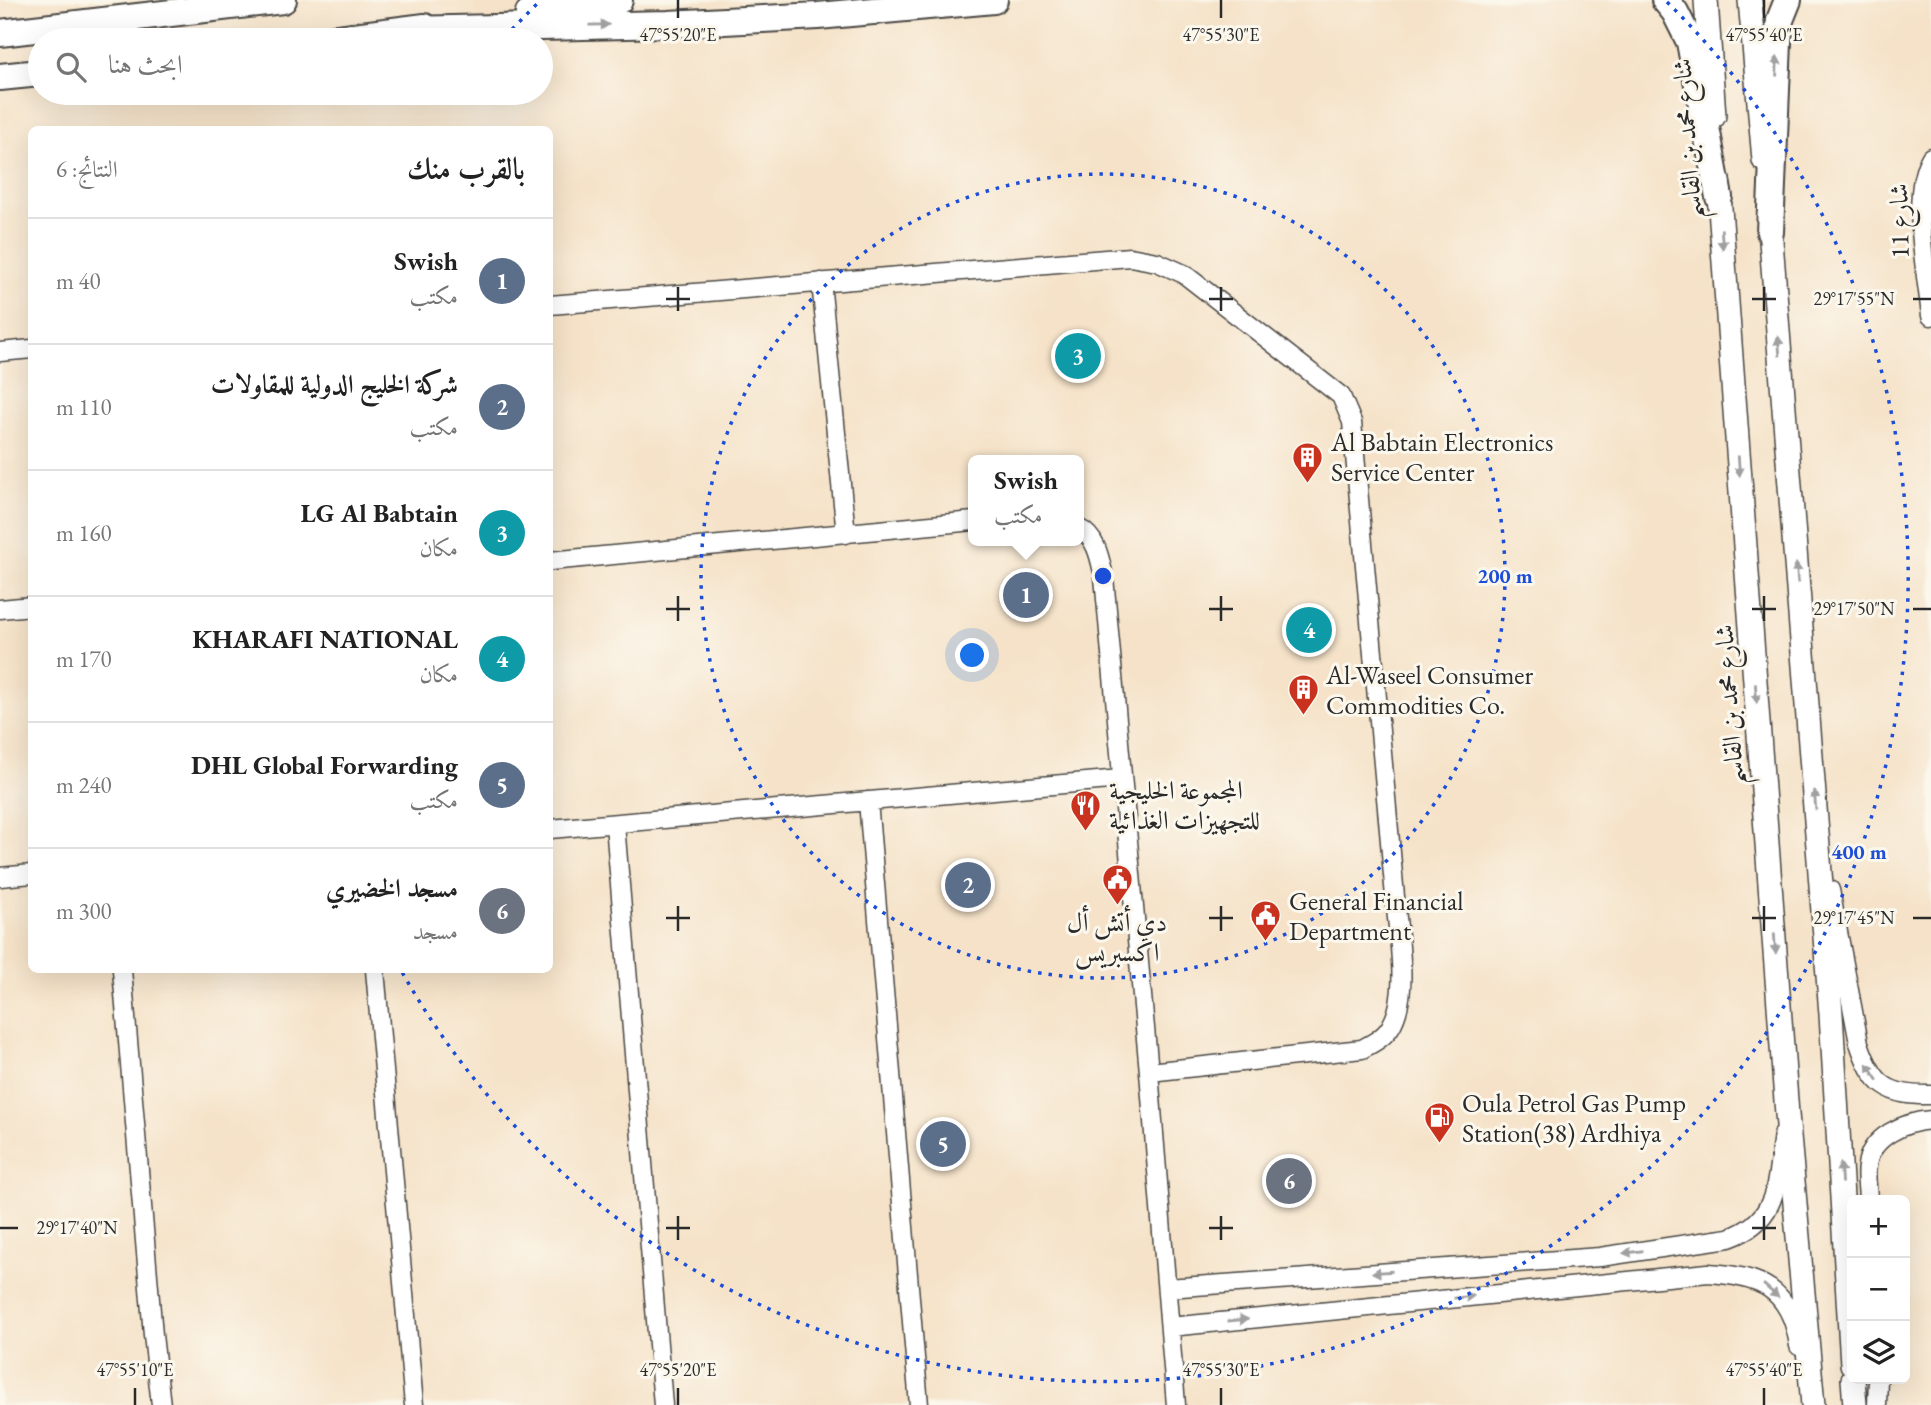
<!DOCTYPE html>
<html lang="ar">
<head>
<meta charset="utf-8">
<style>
	body { margin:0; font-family:"EB Garamond",Amiri,serif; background:#f6f6f6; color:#222; direction:rtl }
	.controls { position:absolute; right:21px; bottom:21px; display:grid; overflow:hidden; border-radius:10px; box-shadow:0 7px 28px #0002 }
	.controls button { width:63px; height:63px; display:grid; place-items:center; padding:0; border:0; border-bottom:2px solid #e0e0e0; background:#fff; color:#222; font:35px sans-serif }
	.you { position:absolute; left:973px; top:656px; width:24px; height:24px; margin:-18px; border:5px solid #fff; border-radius:50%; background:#1a73e8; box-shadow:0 0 0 10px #1a73e833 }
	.badge { display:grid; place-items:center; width:46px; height:46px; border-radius:50%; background:#ea580c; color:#fff; font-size:23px; font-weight:700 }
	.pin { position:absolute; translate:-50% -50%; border:4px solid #fff; box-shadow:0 2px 7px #0006 }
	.popup { position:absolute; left:968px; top:455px; width:116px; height:91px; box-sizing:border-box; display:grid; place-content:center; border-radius:10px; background:#fff; filter:drop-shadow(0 2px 5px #0005); font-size:23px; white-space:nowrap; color:#767676 }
	.popup b { font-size:26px; color:#222 }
	.popup::after { content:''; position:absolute; left:50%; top:100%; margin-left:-14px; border:14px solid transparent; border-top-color:#fff }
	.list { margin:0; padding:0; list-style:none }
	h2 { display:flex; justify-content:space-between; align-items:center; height:91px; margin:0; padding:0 28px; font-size:30px }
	h2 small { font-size:23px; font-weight:400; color:#767676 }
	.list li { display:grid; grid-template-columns:46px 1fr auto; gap:21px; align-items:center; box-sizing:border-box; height:126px; padding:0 28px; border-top:2px solid #e0e0e0 }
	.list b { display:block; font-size:26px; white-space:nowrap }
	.list p { margin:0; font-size:23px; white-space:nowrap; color:#767676 }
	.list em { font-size:23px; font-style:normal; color:#767676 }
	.icon { flex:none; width:38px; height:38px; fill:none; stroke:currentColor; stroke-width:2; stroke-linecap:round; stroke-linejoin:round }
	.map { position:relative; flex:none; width:1931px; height:1405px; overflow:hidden; direction:ltr }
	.search { position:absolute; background:#fff; box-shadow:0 7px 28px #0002; left:28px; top:28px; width:525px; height:77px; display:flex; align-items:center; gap:18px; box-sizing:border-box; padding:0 24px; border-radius:38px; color:#767676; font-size:26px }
	.panel { position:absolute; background:#fff; box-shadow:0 7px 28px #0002; left:28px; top:126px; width:525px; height:847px; border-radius:10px; direction:rtl }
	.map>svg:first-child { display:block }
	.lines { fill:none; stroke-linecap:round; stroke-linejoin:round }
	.minor-casing { stroke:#494643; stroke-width:21 }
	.major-casing { stroke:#494643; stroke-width:26 }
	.highway-casing { stroke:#494643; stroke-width:30 }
	.minor { stroke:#fff; stroke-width:18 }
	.major { stroke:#fff; stroke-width:23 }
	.highway { stroke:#fff; stroke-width:26 }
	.oneway { fill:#a0a0a0 }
	.ticks { fill:none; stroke:#2b2b2b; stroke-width:2.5 }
	.ring { fill:none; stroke:#1d4ed8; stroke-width:3.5; stroke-dasharray:3.5 7 }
	.labels { text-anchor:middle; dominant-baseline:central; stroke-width:6; stroke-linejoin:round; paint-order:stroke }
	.street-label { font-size:26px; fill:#2b2b2b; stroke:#fbf7ec }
	.poi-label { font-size:26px; fill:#2b2b2b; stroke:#fbf7ec; text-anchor:start }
	.ticks-label { font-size:18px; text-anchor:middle; fill:#2b2b2b; stroke:#fbf7ec; stroke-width:6; stroke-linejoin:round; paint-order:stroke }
	.centre { fill:#1d4ed8; stroke:#fbf7ec; stroke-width:3.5 }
	.ring-label { font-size:21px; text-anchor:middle; font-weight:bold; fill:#1d4ed8; stroke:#fbf7ec; stroke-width:6; stroke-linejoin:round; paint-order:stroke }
</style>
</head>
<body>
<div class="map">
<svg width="1931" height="1405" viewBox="0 0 1931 1405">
	<rect width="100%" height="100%" fill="#fbf7ec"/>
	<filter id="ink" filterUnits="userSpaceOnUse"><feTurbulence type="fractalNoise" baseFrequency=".0143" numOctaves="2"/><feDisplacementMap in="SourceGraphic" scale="14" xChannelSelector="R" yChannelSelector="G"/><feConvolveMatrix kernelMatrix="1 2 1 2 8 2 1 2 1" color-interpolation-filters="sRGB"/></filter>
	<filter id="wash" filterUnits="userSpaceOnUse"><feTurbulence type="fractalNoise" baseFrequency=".00686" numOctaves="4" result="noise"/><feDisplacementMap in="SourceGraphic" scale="28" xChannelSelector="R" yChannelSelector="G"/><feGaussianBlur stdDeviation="1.57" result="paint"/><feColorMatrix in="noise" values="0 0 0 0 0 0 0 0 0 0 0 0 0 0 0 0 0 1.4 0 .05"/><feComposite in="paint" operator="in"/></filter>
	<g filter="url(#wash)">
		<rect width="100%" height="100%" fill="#f5e2c8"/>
	</g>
	<g filter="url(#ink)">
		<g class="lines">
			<defs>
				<path id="minor" d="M1931,157C1909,193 1927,274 1931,316
					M821,282L846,534
					M550,305L1130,257L1157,262L1184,274L1341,396L1352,422L1396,908C1399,941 1409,996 1391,1026C1385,1037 1373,1043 1362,1049L1149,1072
					M0,352L32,349
					M1078,528C1097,537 1100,559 1104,577L1149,1072L1176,1405
					M550,561L974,521
					M0,609L32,606
					M868,801L919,1405
					M615,824L663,1405
					M550,829L1121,779
					M0,877L32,874
					M1830,890L1859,1043C1873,1085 1887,1096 1931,1095
					M122,970L153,1335L161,1405
					M375,970L414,1405
					M1868,1200C1868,1189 1865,1177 1867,1166C1870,1136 1905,1122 1931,1120
					M1167,1288L1600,1257L1729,1238C1780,1220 1776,1181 1783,1134
					M1170,1327L1708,1273C1760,1276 1791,1288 1799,1346
					M1877,1405L1878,1379"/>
				<path id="major" d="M1706,0L1714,116
					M1750,0L1764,160
					M1718,181L1787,1114L1813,1405
					M1769,215L1831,1014L1852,1364
					M1853,1379L1855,1405"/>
				<path id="highway" d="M1665,0L1675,12L1690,42L1719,197
					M529,13L619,0
					M408,30L668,24L818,16L994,0
					M0,33L283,0
					M322,40L425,27
					M0,77L40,73
					M1770,232L1778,42L1780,20L1788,0"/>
			</defs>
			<!-- minor casing -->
			<use href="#minor" class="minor-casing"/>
			<!-- major casing -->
			<use href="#major" class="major-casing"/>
			<!-- highway casing -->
			<use href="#highway" class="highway-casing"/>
			<!-- minor -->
			<use href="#minor" class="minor"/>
			<!-- major -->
			<use href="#major" class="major"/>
			<!-- highway -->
			<use href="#highway" class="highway"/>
		</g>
		<!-- one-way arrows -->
		<defs><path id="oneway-solid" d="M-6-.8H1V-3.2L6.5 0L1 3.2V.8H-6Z" transform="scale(1.75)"/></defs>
		<g class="oneway">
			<use href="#oneway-solid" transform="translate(599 25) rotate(-1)"/>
			<use href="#oneway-solid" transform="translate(1777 66) rotate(-88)"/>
			<use href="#oneway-solid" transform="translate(1722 239) rotate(86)"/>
			<use href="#oneway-solid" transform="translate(1779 346) rotate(-95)"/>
			<use href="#oneway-solid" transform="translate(1739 466) rotate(86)"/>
			<use href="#oneway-solid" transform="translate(1797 573) rotate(-95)"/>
			<use href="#oneway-solid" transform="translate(1756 693) rotate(86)"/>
			<use href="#oneway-solid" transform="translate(1815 800) rotate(-95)"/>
			<use href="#oneway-solid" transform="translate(1775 944) rotate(86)"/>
			<use href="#oneway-solid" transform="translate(1872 1072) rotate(-123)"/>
			<use href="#oneway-solid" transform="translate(1841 1173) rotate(-93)"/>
			<use href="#oneway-solid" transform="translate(1633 1252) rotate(172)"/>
			<use href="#oneway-solid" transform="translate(1382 1272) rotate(176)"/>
			<use href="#oneway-solid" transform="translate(1771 1291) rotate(41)"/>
			<use href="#oneway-solid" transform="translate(1464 1297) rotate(-6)"/>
			<use href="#oneway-solid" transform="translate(1238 1320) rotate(-6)"/>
		</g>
	</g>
	<!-- ticks -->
	<path class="ticks" d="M678,0V18M1221,0V18M1764,0V18M678,287V311M1221,287V311M1764,287V311M666,299H690M1209,299H1233M1752,299H1776M1913,299H1931M678,596V621M1221,596V621M1764,596V621M666,609H690M1209,609H1233M1752,609H1776M1913,609H1931M678,906V931M1221,906V931M1764,906V931M666,918H690M1209,918H1233M1752,918H1776M1913,918H1931M678,1216V1240M1221,1216V1240M1764,1216V1240M0,1228H18M666,1228H690M1209,1228H1233M1752,1228H1776M135,1388V1405M678,1388V1405M1221,1388V1405M1764,1388V1405"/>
	<!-- distance rings -->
	<g class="ring">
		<circle cx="1103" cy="576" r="402"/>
		<path d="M505 37A805 805 0 0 1 539 2M1667 2A805 805 0 1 1 402 972"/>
	</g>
	<!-- icons -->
	<defs>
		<symbol id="building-pin" viewBox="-11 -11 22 30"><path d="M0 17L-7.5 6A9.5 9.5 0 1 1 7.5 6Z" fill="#c8321e" stroke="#fbf7ec"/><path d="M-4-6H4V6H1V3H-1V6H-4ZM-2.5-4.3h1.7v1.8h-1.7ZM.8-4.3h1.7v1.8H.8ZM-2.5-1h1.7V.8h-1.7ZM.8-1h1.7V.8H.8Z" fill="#fff"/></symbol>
		<symbol id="restaurant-pin" viewBox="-11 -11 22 30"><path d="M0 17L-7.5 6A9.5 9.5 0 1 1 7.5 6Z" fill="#c8321e" stroke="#fbf7ec"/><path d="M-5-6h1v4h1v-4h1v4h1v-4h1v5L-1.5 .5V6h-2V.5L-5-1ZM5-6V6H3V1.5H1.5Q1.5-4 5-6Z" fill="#fff"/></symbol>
		<symbol id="civic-pin" viewBox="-11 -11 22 30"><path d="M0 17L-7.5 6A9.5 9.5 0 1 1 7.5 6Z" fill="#c8321e" stroke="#fbf7ec"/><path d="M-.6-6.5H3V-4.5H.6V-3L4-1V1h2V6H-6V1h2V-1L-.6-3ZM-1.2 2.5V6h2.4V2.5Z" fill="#fff"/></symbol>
		<symbol id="fuel-pin" viewBox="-11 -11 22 30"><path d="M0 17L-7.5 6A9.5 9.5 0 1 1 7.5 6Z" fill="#c8321e" stroke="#fbf7ec"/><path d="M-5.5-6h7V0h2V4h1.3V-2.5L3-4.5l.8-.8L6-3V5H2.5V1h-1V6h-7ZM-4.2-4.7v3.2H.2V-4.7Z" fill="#fff"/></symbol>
	</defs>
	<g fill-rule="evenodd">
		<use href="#building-pin" x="1290" y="440" width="35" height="47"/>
		<use href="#building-pin" x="1286" y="672" width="35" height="47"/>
		<use href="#restaurant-pin" x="1068" y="788" width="35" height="47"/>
		<use href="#civic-pin" x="1100" y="862" width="35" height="47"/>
		<use href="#civic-pin" x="1248" y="898" width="35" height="47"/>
		<use href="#fuel-pin" x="1422" y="1100" width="35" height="47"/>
	</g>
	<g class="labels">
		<!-- street labels -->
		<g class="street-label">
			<text transform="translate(1687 139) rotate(-94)">شارع محمد بن القاسم</text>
			<text transform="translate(1899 221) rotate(-91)">شارع 11</text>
			<text transform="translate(1729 705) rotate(-94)">شارع محمد بن القاسم</text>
		</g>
		<!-- poi labels -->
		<g class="poi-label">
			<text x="1331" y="442">Al Babtain Electronics<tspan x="1331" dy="30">Service Center</tspan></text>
			<text x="1326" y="675">Al-Waseel Consumer<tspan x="1326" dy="30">Commodities Co.</tspan></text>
			<text x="1109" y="790">المجموعة الخليجية<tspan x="1109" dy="30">للتجهيزات الغذائية</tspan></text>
			<text x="1289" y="901">General Financial<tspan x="1289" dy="30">Department</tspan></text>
			<text x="1117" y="922" text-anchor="middle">دي أتش أل<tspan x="1117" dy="30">اكسبريس</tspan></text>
			<text x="1462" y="1103">Oula Petrol Gas Pump<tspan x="1462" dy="30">Station(38) Ardhiya</tspan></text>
		</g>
	</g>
	<g class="ticks-label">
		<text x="678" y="41">47°55'20"E</text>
		<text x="1221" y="41">47°55'30"E</text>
		<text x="1764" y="41">47°55'40"E</text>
		<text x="1854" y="305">29°17'55"N</text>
		<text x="1854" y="615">29°17'50"N</text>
		<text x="1854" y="924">29°17'45"N</text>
		<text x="77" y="1234">29°17'40"N</text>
		<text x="135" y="1376">47°55'10"E</text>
		<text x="678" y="1376">47°55'20"E</text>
		<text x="1221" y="1376">47°55'30"E</text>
		<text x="1764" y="1376">47°55'40"E</text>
	</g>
	<circle cx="1103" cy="576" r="10" class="centre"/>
	<g class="ring-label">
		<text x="1505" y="583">200 m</text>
		<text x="1859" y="859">400 m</text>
	</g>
</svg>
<div class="controls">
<button>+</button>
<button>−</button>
<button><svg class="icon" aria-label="layers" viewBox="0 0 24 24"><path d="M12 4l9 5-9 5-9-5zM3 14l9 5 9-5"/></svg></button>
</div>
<div class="you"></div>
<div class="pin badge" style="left:1026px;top:595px;background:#5c6f8a">1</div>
<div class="popup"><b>Swish</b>مكتب</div>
<div class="pin badge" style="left:968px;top:885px;background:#5c6f8a">2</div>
<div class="pin badge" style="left:1078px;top:356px;background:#0f9aa8">3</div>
<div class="pin badge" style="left:1309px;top:630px;background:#0f9aa8">4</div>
<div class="pin badge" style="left:943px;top:1144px;background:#5c6f8a">5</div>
<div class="pin badge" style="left:1289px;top:1181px;background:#6b7280">6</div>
<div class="search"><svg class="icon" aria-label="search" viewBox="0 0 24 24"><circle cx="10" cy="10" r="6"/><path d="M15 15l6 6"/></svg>ابحث هنا</div>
<section class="panel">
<h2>بالقرب منك<small>النتائج: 6</small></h2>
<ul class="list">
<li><span class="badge" style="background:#5c6f8a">1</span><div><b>Swish</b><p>مكتب</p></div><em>40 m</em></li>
<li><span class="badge" style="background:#5c6f8a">2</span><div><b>شركة الخليج الدولية للمقاولات</b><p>مكتب</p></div><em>110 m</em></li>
<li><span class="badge" style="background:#0f9aa8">3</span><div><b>LG Al Babtain</b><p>مكان</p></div><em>160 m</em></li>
<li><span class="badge" style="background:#0f9aa8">4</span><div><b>KHARAFI NATIONAL</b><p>مكان</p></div><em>170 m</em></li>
<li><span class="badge" style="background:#5c6f8a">5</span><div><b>DHL Global Forwarding</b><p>مكتب</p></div><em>240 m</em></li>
<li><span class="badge" style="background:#6b7280">6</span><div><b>مسجد الخضيري</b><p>مسجد</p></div><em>300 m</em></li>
</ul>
</section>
</div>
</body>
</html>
